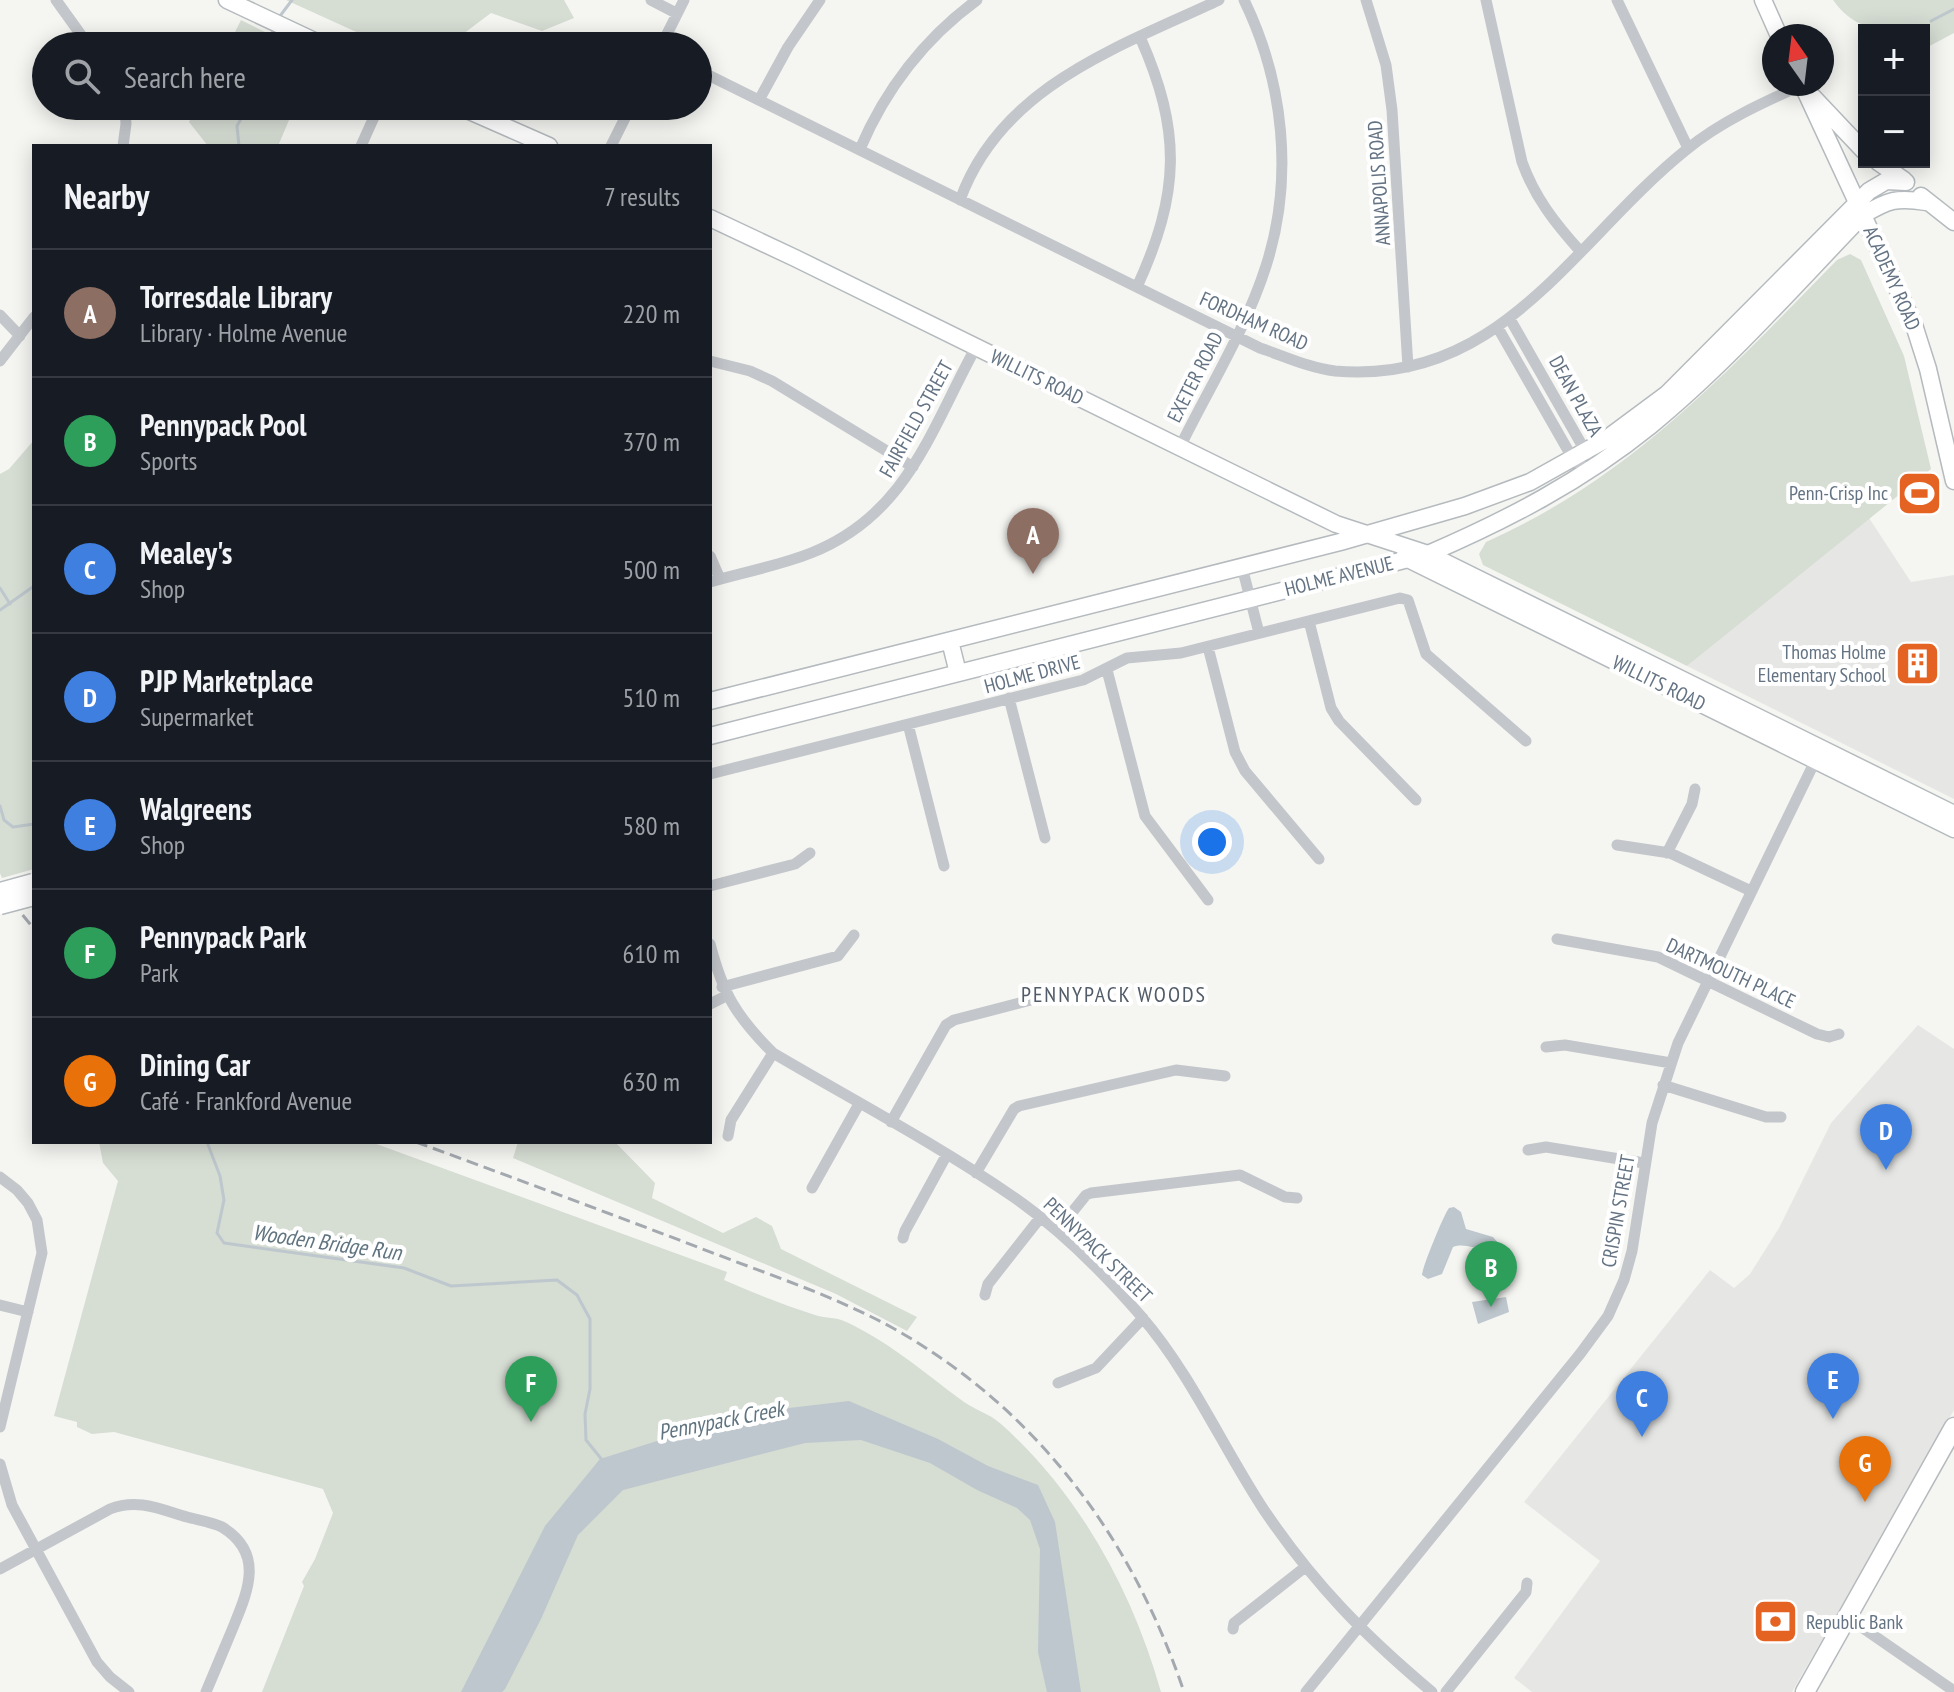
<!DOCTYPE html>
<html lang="en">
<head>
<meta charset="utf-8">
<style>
	body { margin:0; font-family:"PT Sans Narrow",sans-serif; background:#20242c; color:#f1f3f6 }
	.controls { position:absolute; right:24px; top:24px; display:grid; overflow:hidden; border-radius:0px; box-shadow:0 4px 20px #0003 }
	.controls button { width:72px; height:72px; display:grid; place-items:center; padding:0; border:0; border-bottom:2px solid #363941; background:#171b24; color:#f1f3f6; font:40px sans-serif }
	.compass { position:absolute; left:1762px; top:24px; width:72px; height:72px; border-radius:50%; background:#171b24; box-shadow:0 4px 20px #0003; rotate:346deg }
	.you { position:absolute; left:1212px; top:842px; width:28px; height:28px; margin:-20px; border:6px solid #fff; border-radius:50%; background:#1a73e8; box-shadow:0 0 0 12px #1a73e833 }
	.badge { display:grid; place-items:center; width:52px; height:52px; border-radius:50%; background:#e46323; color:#fff; font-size:26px; font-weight:700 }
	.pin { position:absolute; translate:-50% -66px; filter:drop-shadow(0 2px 4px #0008) }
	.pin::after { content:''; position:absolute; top:42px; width:28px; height:24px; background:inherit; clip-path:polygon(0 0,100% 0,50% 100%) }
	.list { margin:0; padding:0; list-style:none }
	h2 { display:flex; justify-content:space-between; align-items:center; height:104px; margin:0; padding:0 32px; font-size:34px }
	h2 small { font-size:26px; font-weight:400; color:#9ea1a6 }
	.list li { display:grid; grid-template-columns:52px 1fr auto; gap:24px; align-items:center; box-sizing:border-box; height:128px; padding:0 32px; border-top:2px solid #363941 }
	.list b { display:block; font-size:30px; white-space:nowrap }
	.list p { margin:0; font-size:26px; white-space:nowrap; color:#9ea1a6 }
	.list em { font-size:26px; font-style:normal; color:#9ea1a6 }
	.icon { flex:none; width:44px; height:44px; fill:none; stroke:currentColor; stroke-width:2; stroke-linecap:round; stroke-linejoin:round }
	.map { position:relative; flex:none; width:1954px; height:1692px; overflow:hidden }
	.search { position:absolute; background:#171b24; box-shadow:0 4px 20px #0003; left:32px; top:32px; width:680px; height:88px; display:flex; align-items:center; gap:20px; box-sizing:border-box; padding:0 28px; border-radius:44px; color:#9ea1a6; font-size:30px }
	.panel { position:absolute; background:#171b24; box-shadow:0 4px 20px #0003; left:32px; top:144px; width:680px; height:1000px; border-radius:0px }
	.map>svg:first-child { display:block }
	.built { fill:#e6e7e5 }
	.green { fill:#d6ddd3 }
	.water { fill:#bec7cd }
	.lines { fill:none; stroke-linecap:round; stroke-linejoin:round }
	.stream { stroke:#bec7cd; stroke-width:3 }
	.secondary-casing { stroke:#b5babe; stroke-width:19 }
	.primary-casing { stroke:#b6babe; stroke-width:21 }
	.street { stroke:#c3c6ca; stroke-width:11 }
	.secondary { stroke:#fff; stroke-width:16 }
	.primary { stroke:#fff; stroke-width:18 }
	.rail { stroke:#a3a9af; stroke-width:3; stroke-dasharray:12 6; stroke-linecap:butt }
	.secondary-bridge-casing { stroke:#b5babe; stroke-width:19; stroke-linecap:butt }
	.secondary-bridge { stroke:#fff; stroke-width:16 }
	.labels { text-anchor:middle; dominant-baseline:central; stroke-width:8; stroke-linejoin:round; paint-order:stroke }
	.street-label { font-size:20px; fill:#647383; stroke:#fff }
	.poi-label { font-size:20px; fill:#647383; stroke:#fff; text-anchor:end }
	.neighbourhood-label { font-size:22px; letter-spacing:2px; fill:#525c68; stroke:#fff }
	.water-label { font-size:22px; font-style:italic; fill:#607480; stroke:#fff }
</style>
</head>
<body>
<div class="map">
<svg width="1954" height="1692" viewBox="0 0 1954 1692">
	<rect width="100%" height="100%" fill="#f5f6f2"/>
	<!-- built -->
	<path class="built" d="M1869,518L1911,582L1954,575V799L1687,666Z
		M1918,1025L1954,1049V1410L1792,1692H1532L1514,1678L1600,1561L1524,1502L1710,1270L1734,1288L1750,1274L1779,1228L1831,1123Z"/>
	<!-- green -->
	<path class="green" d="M286,0H564L574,18L542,31L491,13L447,46H387Z
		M1833,0H1954V33L1924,49V30C1886,30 1857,34 1833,0Z
		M241,20L293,46H228Z
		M197,106H295L278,146H208L189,122Z
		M1850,254L1861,260L1904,356L1931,469L1687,666L1483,565L1479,554L1486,542C1633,476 1726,373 1837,260Z
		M34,440V869L2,878L0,873V474L9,469Z
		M99,1142H371L727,1272L724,1280C753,1293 784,1305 815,1315C824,1318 835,1317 844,1321C888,1341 922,1371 960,1399C972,1409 989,1413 1001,1424C1079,1493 1133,1592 1161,1692H262L304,1586L302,1582L315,1559L333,1513L323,1489L114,1432L92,1434L77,1427V1422L54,1416L118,1181L103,1163Z
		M518,1142H615L655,1183L652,1198L723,1233L756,1217L772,1226L781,1249L917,1317L907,1331L836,1294L513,1158Z"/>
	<!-- water -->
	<path class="water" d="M1454,1207L1461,1212L1466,1229L1493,1237L1499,1244C1484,1256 1468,1241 1453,1247L1442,1274L1428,1279L1422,1275C1422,1268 1444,1214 1449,1208Z
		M1506,1297L1509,1312L1478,1324L1472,1302Z
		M849,1401L938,1439L988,1466L1038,1485L1055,1522L1081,1692H1047L1038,1652L1040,1549L1030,1520L1017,1508L977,1490L930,1463L861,1440L805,1443L623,1490L578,1535L541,1619L505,1689L502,1692H461L545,1526L600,1459L698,1428L789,1408Z"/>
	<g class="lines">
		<!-- stream -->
		<path class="stream" d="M280,16L292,0
			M1931,21L1954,9
			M269,46L273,30
			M239,146L237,126L248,106
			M0,588L10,604
			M0,610L34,586
			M0,806L4,820L13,827L34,824
			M207,1142L220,1176L224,1200L217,1233L224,1243L404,1268L451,1286L557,1280L577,1295L590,1319V1389L585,1414L586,1440L603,1461"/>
		<defs>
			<path id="secondary" d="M227,0L325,46
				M1763,0L1779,36
				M1802,84L1914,325L1928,369L1954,481
				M1813,97L1864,151
				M458,106L549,146
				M1878,162L1904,180
				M1921,196L1954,222
				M710,218L795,258L1336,524L1428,554L1954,814
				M1404,557L1954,829
				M950,641L958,673
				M710,701L1340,542L1465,506L1530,482L1605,440L1667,394L1869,191L1886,181L1906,182
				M710,736L1428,554C1507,520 1582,481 1650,426C1727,363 1794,286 1863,215C1888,200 1897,197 1926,202"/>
			<path id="primary" d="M1805,1692L1954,1427"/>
		</defs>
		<!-- secondary casing -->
		<use href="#secondary" class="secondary-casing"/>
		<!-- primary casing -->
		<use href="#primary" class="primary-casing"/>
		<!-- street -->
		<path class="street" d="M56,0L89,46
			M651,0L676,13
			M1366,0L1386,65L1392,110L1408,367
			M1486,0L1522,162C1535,198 1555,223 1580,251
			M1617,0L1688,148
			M661,46L684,0
			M698,70L1260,348C1284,356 1309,368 1335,371C1502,386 1573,241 1686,150C1720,122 1762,103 1802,85
			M759,100L788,47L820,0
			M123,146L126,124L125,106
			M361,146L379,106
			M611,146L631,106
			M860,149C885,90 925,38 977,0
			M960,200C1001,86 1119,47 1219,0
			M1137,287C1180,193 1182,132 1140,37
			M0,315L20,336
			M1510,319L1587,454
			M1498,328L1573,459L1589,471
			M0,361L34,317
			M710,361L750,371L772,381L913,467
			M1180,447C1209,388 1246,329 1266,266C1294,179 1284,82 1244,0
			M710,556L720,579
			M1242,567L1259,633
			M710,582C744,572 778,566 811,553C907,515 930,431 976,347
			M1309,621L1331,708L1339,721L1416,800
			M1208,647L1235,752L1245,771L1319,859
			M1107,670L1145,816L1208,900
			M1009,698L1045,838
			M908,724L944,866
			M710,774L1083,680L1127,658L1181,653L1400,598L1408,600L1426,654L1526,741
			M1617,845L1670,853L1751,891
			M1667,853L1692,804L1695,789
			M710,886L795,864L810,853
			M1557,939L1658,957L1817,1034L1829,1037L1839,1034
			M710,944C723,994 736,1016 773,1053C853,1100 936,1144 1012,1196C1060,1229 1103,1272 1141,1316C1191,1374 1222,1446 1264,1510C1314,1584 1364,1635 1432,1692
			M722,987L838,956L854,935
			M710,1004L726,996
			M1546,1047L1565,1045L1671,1063
			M1663,1085L1766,1117H1781
			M891,1122L946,1025L954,1020L1031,1000
			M728,1136L731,1120L773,1053
			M1528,1150L1546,1147L1644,1163
			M976,1173L1014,1109L1019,1106L1176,1070L1225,1076
			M0,1177L17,1190L28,1203L37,1220L42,1253L0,1427
			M812,1188L859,1104
			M1057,1231L1086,1195L1091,1193L1240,1175L1285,1197L1297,1198
			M903,1238L905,1231L946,1156
			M985,1295L988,1284L1040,1218
			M0,1305L28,1312
			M1058,1383L1096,1368L1143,1318
			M0,1464L12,1505L97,1662L110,1677L129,1692
			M0,1569L110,1509C137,1498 160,1509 187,1517C198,1520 212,1522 222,1527C266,1554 247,1593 232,1630C223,1651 215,1671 206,1692
			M1847,1617L1954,1691
			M1233,1629L1234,1623L1304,1568
			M1306,1692L1580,1354L1608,1316L1624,1280L1632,1251L1652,1123L1678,1043L1817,757
			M1446,1692L1526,1592L1527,1583"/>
		<!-- secondary -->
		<use href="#secondary" class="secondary"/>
		<!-- primary -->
		<use href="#primary" class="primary"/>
		<!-- rail -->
		<path class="rail" d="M0,887L34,929
			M416,1142C511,1177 606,1212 700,1248C764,1273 830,1294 891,1327C1035,1407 1132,1537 1184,1692"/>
		<defs>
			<path id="secondary-bridge" d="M0,891L33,882
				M0,906L34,897"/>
		</defs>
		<!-- secondary-bridge casing -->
		<use href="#secondary-bridge" class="secondary-bridge-casing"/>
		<!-- secondary-bridge -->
		<use href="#secondary-bridge" class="secondary-bridge"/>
	</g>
	<!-- icons -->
	<defs>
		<symbol id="stadium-square" viewBox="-11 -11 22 22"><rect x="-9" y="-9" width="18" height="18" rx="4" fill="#e46323" stroke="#fff"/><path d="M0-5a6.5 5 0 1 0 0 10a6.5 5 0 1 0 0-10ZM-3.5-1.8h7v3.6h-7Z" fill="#fff"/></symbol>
		<symbol id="building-square" viewBox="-11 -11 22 22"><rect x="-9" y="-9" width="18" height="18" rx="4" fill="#e46323" stroke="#fff"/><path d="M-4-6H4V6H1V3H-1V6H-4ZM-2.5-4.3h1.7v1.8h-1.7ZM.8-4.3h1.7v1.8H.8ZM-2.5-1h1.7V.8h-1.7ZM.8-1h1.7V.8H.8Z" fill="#fff"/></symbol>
		<symbol id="bank-square" viewBox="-11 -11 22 22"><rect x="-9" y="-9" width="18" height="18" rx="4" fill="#e46323" stroke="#fff"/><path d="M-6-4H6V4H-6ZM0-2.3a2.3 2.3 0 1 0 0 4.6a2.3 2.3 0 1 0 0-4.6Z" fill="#fff"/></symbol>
	</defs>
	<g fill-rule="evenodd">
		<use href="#stadium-square" x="1894" y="468" width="51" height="51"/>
		<use href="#building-square" x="1892" y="638" width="51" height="51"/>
		<use href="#bank-square" x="1750" y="1596" width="51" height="51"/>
	</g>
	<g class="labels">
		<!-- street labels -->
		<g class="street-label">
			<text transform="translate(1379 183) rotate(-94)">ANNAPOLIS ROAD</text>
			<text transform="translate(1892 278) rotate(66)">ACADEMY ROAD</text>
			<text transform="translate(1254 321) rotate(24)">FORDHAM ROAD</text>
			<text transform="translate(1037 377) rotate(26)">WILLITS ROAD</text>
			<text transform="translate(1195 377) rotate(-63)">EXETER ROAD</text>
			<text transform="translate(1576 396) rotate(61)">DEAN PLAZA</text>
			<text transform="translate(916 419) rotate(-61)">FAIRFIELD STREET</text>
			<text transform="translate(1339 576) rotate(-14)">HOLME AVENUE</text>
			<text transform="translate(1032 674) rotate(-15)">HOLME DRIVE</text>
			<text transform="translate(1659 683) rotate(26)">WILLITS ROAD</text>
			<text transform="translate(1731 973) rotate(25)">DARTMOUTH PLACE</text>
			<text transform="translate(1618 1211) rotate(-80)">CRISPIN STREET</text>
			<text transform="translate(1098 1250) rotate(44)">PENNYPACK STREET</text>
		</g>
		<!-- poi labels -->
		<g class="poi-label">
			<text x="1888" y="493">Penn-Crisp Inc</text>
			<text x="1886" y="652">Thomas Holme<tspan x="1886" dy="23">Elementary School</tspan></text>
			<text x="1806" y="1622" text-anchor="start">Republic Bank</text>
		</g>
		<!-- neighbourhood labels -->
		<g class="neighbourhood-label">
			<text x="1114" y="994">PENNYPACK WOODS</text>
		</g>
		<!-- water labels -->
		<g class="water-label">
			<text transform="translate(327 1242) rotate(8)">Wooden Bridge Run</text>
			<text transform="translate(721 1420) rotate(-11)">Pennypack Creek</text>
		</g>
	</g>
</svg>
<div class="controls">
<button>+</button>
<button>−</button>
</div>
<svg class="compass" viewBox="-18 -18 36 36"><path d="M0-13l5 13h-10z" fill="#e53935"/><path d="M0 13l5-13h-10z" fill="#9ea1a6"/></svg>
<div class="you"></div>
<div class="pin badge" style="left:1033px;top:574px;background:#8d6e63">A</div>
<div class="pin badge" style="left:1491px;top:1307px;background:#2e9e5b">B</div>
<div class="pin badge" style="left:1642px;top:1437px;background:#3f7fe0">C</div>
<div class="pin badge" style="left:1886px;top:1170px;background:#3f7fe0">D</div>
<div class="pin badge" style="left:1833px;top:1419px;background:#3f7fe0">E</div>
<div class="pin badge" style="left:531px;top:1422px;background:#2e9e5b">F</div>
<div class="pin badge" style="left:1865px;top:1502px;background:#e8710a">G</div>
<div class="search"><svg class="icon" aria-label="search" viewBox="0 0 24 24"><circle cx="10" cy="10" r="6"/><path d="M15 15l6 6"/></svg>Search here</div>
<section class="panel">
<h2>Nearby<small>7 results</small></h2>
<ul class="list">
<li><span class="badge" style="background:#8d6e63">A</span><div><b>Torresdale Library</b><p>Library · Holme Avenue</p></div><em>220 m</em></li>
<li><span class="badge" style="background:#2e9e5b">B</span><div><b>Pennypack Pool</b><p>Sports</p></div><em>370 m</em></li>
<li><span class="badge" style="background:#3f7fe0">C</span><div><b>Mealey's</b><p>Shop</p></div><em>500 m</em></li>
<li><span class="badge" style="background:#3f7fe0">D</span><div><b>PJP Marketplace</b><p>Supermarket</p></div><em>510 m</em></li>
<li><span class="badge" style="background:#3f7fe0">E</span><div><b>Walgreens</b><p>Shop</p></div><em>580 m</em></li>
<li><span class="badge" style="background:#2e9e5b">F</span><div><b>Pennypack Park</b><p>Park</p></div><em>610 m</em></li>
<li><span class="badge" style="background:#e8710a">G</span><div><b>Dining Car</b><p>Café · Frankford Avenue</p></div><em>630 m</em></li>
</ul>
</section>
</div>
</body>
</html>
